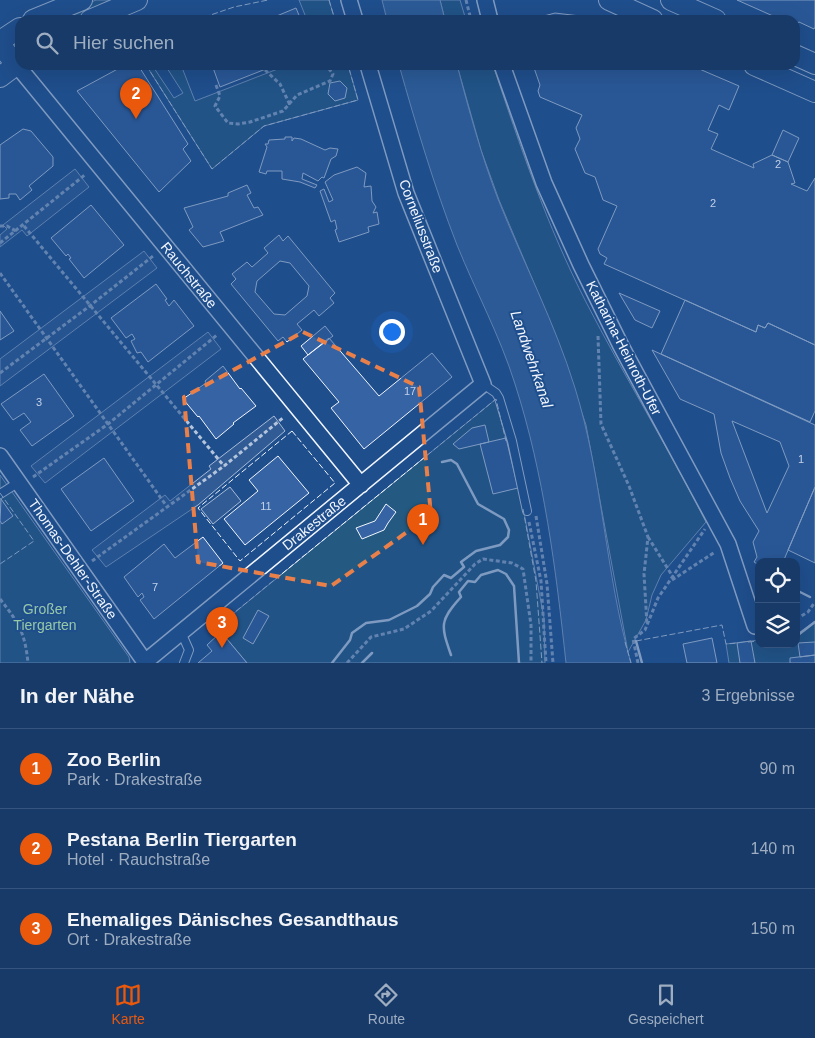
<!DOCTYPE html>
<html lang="de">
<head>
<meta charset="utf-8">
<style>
	body { margin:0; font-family:Arial,sans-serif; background:#244571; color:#f1f3f6 }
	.controls { position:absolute; right:15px; bottom:15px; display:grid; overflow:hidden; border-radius:10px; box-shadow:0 5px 20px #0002 }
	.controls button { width:45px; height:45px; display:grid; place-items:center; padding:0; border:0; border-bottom:1px solid #36547d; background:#173a69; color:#f1f3f6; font:25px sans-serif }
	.you { position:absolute; left:391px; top:331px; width:18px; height:18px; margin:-12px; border:4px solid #fff; border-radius:50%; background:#1a73e8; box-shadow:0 0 0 8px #1a73e833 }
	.badge { display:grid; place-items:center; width:32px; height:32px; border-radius:50%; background:#ea580c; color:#fff; font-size:16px; font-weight:700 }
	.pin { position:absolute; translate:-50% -41px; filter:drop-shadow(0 1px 2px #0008) }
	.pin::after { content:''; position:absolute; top:26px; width:18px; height:15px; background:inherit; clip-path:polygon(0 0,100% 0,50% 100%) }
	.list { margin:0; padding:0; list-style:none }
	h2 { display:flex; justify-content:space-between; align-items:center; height:65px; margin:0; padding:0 20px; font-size:21px }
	h2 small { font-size:16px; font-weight:400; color:#9eadc0 }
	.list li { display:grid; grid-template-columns:32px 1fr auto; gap:15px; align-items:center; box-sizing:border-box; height:80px; padding:0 20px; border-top:1px solid #36547d }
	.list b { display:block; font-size:19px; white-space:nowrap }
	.list p { margin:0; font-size:16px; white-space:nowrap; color:#9eadc0 }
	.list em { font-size:16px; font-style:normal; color:#9eadc0 }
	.icon { flex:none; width:28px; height:28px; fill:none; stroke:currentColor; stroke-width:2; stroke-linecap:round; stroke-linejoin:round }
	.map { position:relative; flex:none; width:815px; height:663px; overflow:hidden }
	.search { position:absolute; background:#173a69; box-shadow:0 5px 20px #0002; left:15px; right:15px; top:15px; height:55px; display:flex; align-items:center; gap:12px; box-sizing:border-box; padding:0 18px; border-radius:15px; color:#9eadc0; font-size:19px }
	.sheet { height:305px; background:#173a69 }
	nav { display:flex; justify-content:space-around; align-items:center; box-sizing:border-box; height:70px; border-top:1px solid #36547d; background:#173a69; font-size:14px; color:#9eadc0 }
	nav a { display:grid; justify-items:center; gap:2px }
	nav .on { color:#ea580c }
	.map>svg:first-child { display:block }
	.green { fill:#245a82; stroke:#a8bbd7 }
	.parking { fill:#305b95; stroke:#a8bbd7 }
	.water { fill:#3b69a3; stroke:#a8bbd7 }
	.building { fill:#3563a3; stroke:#f2f6ff; fill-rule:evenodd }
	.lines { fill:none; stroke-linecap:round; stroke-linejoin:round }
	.lane-casing { stroke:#f2f6ff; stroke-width:10 }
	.street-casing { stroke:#f2f6ff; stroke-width:18 }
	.secondary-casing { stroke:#f2f6ff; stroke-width:22 }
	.path { stroke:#b3c4dc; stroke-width:3; stroke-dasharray:4 2.5; stroke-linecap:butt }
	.lane { stroke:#1f4e8c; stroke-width:8 }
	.street { stroke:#1f4e8c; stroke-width:15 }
	.secondary { stroke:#1f4e8c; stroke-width:20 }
	.fence { stroke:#f2f6ff; stroke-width:1; stroke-dasharray:6 2.5; stroke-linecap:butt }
	.wall { stroke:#f2f6ff; stroke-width:2.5 }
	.marked { fill:none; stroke:#ea8049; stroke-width:4; stroke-dasharray:10 6; stroke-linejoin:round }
	.labels { text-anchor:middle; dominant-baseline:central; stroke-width:4; stroke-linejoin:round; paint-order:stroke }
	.number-label { font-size:11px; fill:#c3d1e8 }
	.street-label { font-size:14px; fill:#f2f6ff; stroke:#1f4e8c }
	.park-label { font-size:14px; fill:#97c8a6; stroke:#1f4e8c }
	.water-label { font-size:15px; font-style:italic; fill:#f2f6ff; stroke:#1f4e8c }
</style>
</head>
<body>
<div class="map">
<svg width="815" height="663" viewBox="0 0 815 663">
	<rect width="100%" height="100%" fill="#1f4e8c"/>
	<!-- green -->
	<path class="green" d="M96,0H120L76,20H50Z
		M299,0H329L335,20H307Z
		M440,0H460L466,20H445Z
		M146,65H152L174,98L183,93L165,65H181L195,101L288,65H348L358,100L264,126L212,169Z
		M457,65H493C520,146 547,226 586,302C624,376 668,447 706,522L661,575L652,595L646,620L628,652L586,425L555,333L499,200L481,150Z
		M496,399L522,502L544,618L545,663H247L217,627Z
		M0,475L129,657L130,663H0Z
		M815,621V663H729L726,644L759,640V644H796V635Z"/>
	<!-- parking -->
	<path class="parking" d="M75,169L89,187L27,236L22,230L0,247V235L7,229L3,225Z
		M144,251L157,268L0,386V359Z
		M208,332L221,349L45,483L31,466Z
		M274,416L285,431L198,505L106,567L92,550L165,495L170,501L211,469L209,466Z
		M230,487L241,501L213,524L201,509Z"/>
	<!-- water -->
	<path class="water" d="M382,0H440L445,20H387Z
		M399,65H457C469,110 481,155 498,199C523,262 555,323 575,388C603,478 605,573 631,663H566C556,570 544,474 515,384C500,336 476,292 457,245C434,186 416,125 399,65Z"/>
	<!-- building -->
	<path class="building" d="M737,0H815V27L814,29L799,22L795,24V20H782Z
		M296,8L301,20H267Z
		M555,13L580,16L589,20H529Z
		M125,65H138L188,144L183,149L191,161L159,192L77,91Z
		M212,65H276L220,87Z
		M533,65H690L739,86L729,110L719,105L708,130L718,134L711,149L754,168L753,164L772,155L788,162L795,183L791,184L807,191L815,178V345L768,323L765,328L758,325L756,332L604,264L607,258L600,254L598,249L617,206L603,200L595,177L585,173L575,149L580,139L576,128L582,115L540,97L538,91L540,85Z
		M340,81L347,88L345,98L335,101L328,94L330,83Z
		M23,129L31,131L53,157V166L29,186L32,190L20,200L16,194H9V198L0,199V145Z
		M783,130L799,138L788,162L772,155Z
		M285,137H292V141L294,138L301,139L325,150L330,148L338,149L336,156L331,159L324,178L322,177L318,181L303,173L302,179L317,185L315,188L300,182L282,179V171H267L266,174L259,172L267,147L265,144H268L269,140L285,139Z
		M357,167L366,173L364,187L371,186L372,201L376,207L373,213L377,212L379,224L368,227L369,232L339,242L335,230L337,229L335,220L331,222L320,191L324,189L329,202L333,200L325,182L334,175Z
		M247,185L251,193L247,195L254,208L258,207L263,215L220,232L224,241L203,247L189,230L193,227L184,208L228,196V193Z
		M91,205L124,245L84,278L69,259L71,258L68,254L66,256L51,238Z
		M279,235L283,241L288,236L335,293L330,298L334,303L319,316L314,310L297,324L302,330L287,342L283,337L278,341L231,284L236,279L232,274L247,262L252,267L268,253L264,248ZM280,261L290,263L309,286L307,296L285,315L274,314L255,292L257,281Z
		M156,284L167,299L165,300L169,306L174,300L194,326L148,362L141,352L137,353L131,341L135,339L132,334L126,338L111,318Z
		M619,293L660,311L652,328L635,320Z
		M685,300L756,332L758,325L765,328L768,323L815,345V411L810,422L661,354Z
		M0,311L14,331L0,340Z
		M325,326L333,336L308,355L301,346Z
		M329,338L379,396L432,353L452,377L364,449L331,408L339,402L303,359Z
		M652,350L815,425V487L783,562H759V565L754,562L757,557L753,542L759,531L740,501L730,478L721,453L714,414L680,399ZM732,421L780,442L789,466L767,513Z
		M223,366L240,389L241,388L256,406L233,423L234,424L216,439L199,416L198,417L183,399L206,383L205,381Z
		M44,374L74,416L32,446L20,430L31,422L24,413L13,420L1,404Z
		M485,425L489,442L459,449L453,444L472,428Z
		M506,438L518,488L493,494L480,444Z
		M278,456L309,493L245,545L224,519L258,491L249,480Z
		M104,458L134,501L91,531L61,489Z
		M815,487V563L788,550Z
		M1,499L13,516L2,524L0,521Z
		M386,504L396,512L388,523L384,530L362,539L356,528L375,521Z
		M203,537L223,563L154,619L140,600L144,597L142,593L138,597L124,577L164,544L175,558Z
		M258,610L269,616L253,644L243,638Z
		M221,632L247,663H198L212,651L207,645Z
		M712,638L717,663H687L683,644Z
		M751,641L755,663H740L737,643Z
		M815,642V655L800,657L798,643Z
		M815,655V663H790V658Z"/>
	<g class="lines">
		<defs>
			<path id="lane" d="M483,384L496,393L499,398L512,441L527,511
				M0,494L19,482
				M181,632L189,650L184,663"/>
			<path id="street" d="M349,0L355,20
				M485,0L490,20
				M16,64L361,485
				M502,65L544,183L581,265L621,346L728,544L755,626
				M0,456L145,662
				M145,662L483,384L406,193L368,65"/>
			<path id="secondary" d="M609,0L653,20
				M671,0L716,20
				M33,20L82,0
				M90,20L137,0
				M0,41L20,28
				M0,45L16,64
				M795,55L815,64
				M754,65L815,92
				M0,77L20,62"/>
		</defs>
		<!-- lane casing -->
		<use href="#lane" class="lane-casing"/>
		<!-- street casing -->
		<use href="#street" class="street-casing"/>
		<!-- secondary casing -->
		<use href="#secondary" class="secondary-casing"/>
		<!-- path -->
		<path class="path" d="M466,0L471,20
			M265,70L280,84L290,105
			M216,85L220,96L215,106L228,123L238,124L250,122L283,111L297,95L330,81L333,74L326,65
			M0,226H7L16,231
			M24,226L224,466
			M0,243L86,174
			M0,273L168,508
			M598,336L601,424L629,486L648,537L644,574L647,625
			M0,373L91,305L153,256
			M33,477L108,424L217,335
			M536,516L547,584L553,663
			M529,522L541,581L546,663
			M648,537L673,577
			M92,561L224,466L284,417
			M672,580L715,552
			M0,599C19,623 25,633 28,663
			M796,619L808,612L815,602
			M347,663L371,637L404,629L431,611L475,564L483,559L512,563L523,569L531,625V663
			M638,663L633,639L645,630L658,598L705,529"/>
		<!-- lane -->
		<use href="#lane" class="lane"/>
		<!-- street -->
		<use href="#street" class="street"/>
		<!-- secondary -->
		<use href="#secondary" class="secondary"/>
		<!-- fence -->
		<path class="fence" d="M329,0L335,20
			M196,20L234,7L268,0
			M146,65L212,169L264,126L358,100L348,65
			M292,431L335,483L240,561L198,508Z
			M0,493L34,541L0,564
			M523,509L536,581L542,663
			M223,634L217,627L224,621L496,399L506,441
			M796,635H798
			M636,641L722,625L726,644L738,643
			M625,642L631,663
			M748,642L759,641"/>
		<!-- wall -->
		<path class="wall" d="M796,590L810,597
			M798,635L815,622
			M636,641L642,663
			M451,655C441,626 439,621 461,597L459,592L468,581L475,582L481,575L498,570L506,574L514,586L519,663
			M332,663L350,640L352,633L366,623L389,620L417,606L430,594L433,587L444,575L451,578L464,567L461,562L476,551L500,545L508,537L509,530L504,519L478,504L457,464L451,460L442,462
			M362,663L372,653"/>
	</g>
	<!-- marked area -->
	<path d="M0 0H815V663H0ZM303,332L419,387L431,515L331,586L198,562L184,397Z" fill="#1f4e8c" fill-opacity=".55" fill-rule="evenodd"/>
	<path class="marked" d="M303,332L419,387L431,515L331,586L198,562L184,397Z"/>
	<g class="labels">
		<!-- number labels -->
		<g class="number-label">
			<text x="778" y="164">2</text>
			<text x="713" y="203">2</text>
			<text x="410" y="391">17</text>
			<text x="39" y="402">3</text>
			<text x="801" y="459">1</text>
			<text x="266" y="506">11</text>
			<text x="155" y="587">7</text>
		</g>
		<!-- street labels -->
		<g class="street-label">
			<text transform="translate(421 226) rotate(69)">Corneliusstraße</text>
			<text transform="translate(189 275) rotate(51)">Rauchstraße</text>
			<text transform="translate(624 348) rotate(63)">Katharina-Heinroth-Ufer</text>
			<text transform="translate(314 523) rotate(-39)">Drakestraße</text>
			<text transform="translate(73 559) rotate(55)">Thomas-Dehler-Straße</text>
		</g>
		<!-- park labels -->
		<g class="park-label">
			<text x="45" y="609">Großer<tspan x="45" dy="16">Tiergarten</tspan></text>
		</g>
		<!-- water labels -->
		<g class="water-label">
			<text transform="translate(532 359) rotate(71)">Landwehrkanal</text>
		</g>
	</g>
</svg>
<div class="controls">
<button><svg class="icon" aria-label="locate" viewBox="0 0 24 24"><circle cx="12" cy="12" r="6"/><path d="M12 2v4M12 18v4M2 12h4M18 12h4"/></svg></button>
<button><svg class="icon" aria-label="layers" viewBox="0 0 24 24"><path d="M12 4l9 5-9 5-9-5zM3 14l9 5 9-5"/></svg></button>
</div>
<div class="you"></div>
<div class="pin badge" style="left:423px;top:545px">1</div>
<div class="pin badge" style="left:136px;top:119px">2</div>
<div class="pin badge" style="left:222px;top:648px">3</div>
<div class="search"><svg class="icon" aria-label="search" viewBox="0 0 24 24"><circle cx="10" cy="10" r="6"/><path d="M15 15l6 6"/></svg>Hier suchen</div>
</div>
<section class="sheet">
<h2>In der Nähe<small>3 Ergebnisse</small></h2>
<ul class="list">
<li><span class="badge">1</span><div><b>Zoo Berlin</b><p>Park · Drakestraße</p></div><em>90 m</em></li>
<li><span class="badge">2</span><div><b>Pestana Berlin Tiergarten</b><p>Hotel · Rauchstraße</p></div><em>140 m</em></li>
<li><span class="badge">3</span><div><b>Ehemaliges Dänisches Gesandthaus</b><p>Ort · Drakestraße</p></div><em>150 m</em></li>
</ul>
</section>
<nav>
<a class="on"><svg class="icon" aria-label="map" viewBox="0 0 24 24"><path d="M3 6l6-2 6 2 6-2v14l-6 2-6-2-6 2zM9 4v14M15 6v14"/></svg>Karte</a>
<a><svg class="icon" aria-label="directions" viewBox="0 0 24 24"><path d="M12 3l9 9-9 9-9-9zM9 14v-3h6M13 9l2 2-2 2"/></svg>Route</a>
<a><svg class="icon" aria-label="saved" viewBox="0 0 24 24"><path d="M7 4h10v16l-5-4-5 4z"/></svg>Gespeichert</a>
</nav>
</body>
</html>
